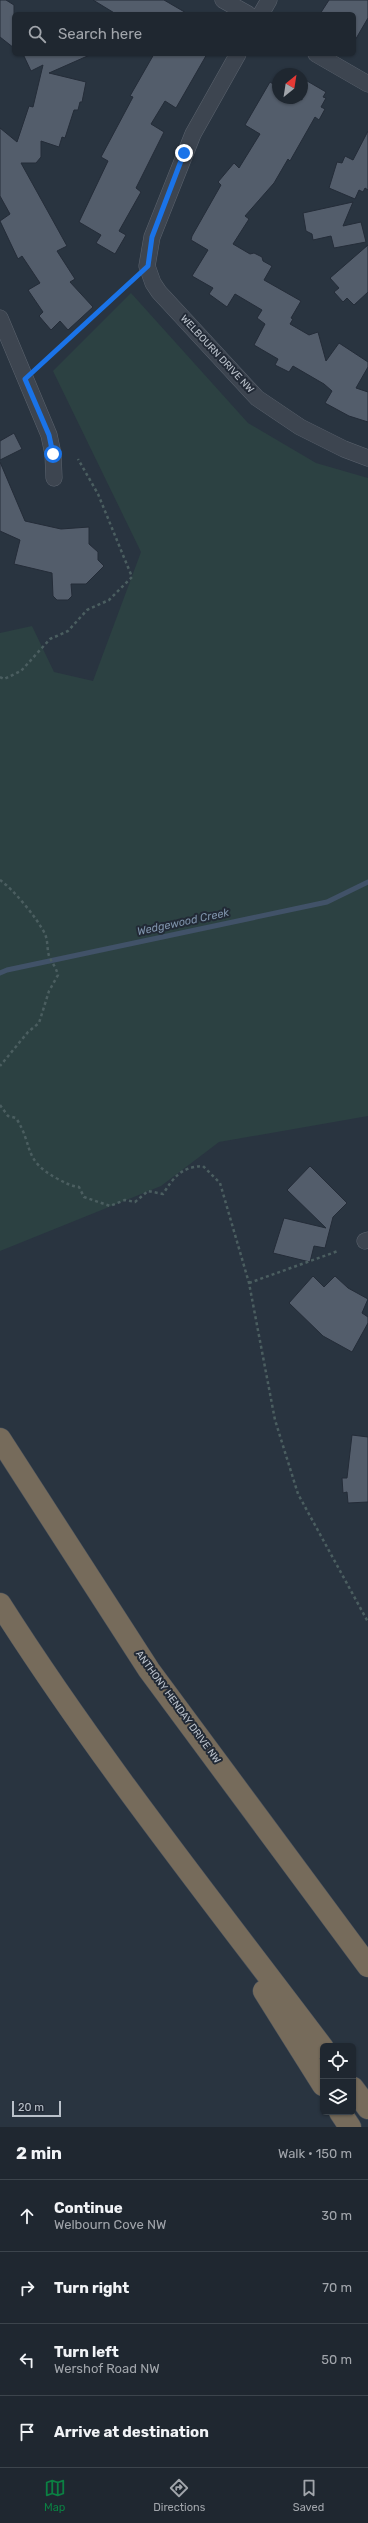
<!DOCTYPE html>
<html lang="en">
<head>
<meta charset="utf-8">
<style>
	body { margin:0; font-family:Rubik,sans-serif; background:#272f38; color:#f1f3f6 }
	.controls { position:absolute; right:12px; bottom:12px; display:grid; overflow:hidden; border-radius:6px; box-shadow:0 1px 3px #0004 }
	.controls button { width:36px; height:36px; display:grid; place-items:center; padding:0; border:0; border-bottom:1px solid #3c444c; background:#1f2730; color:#f1f3f6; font:20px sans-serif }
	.compass { position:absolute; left:272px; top:68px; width:36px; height:36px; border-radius:50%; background:#1f2730; box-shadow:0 1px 3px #0004; rotate:30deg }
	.scale { position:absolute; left:12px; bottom:10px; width:49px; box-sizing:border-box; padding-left:4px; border:2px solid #bac1ca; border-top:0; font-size:11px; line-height:14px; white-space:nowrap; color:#bac1ca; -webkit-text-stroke:3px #222a36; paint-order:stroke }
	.stop { position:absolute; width:12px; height:12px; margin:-9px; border:3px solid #1a73e8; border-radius:50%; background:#fff }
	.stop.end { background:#1a73e8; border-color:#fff; box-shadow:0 1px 4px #0008 }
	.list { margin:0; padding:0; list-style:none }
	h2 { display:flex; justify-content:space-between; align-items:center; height:52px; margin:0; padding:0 16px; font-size:17px }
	h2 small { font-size:13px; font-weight:400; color:#a1a5ab }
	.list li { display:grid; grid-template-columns:26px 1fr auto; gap:12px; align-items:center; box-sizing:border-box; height:72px; padding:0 16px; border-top:1px solid #3c444c }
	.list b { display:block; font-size:15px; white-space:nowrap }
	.list p { margin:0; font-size:13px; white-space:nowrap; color:#a1a5ab }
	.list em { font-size:13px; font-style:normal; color:#a1a5ab }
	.icon { flex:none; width:22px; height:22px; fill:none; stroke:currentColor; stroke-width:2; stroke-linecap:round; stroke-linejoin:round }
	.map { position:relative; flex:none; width:368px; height:2127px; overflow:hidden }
	.search { position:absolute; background:#1f2730; box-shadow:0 1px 3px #0004; left:12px; right:12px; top:12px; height:44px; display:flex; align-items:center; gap:10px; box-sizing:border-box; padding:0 14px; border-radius:6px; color:#a1a5ab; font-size:15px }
	.sheet { height:340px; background:#1f2730 }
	nav { display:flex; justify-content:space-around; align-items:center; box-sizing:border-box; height:56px; border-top:1px solid #3c444c; background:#1f2730; font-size:11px; color:#a1a5ab }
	nav a { display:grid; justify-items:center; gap:2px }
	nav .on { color:#0b8043 }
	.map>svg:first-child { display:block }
	.green { fill:#2c4142 }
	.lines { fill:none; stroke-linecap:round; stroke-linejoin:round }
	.stream { stroke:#415268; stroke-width:5 }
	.building { fill:#535d6b; stroke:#242c38 }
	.minor-casing { stroke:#5b636e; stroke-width:17 }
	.highway-casing { stroke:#48505b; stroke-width:23 }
	.path { stroke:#4b5e60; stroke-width:2.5; stroke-dasharray:3 3; stroke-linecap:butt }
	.minor { stroke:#3d4550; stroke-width:16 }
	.highway { stroke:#766b5b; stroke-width:22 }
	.route { stroke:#1a73e8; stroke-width:5 }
	.labels { text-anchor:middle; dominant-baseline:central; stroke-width:4; stroke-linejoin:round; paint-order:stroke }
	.street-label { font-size:10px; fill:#bac1ca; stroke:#222a36 }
	.water-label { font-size:11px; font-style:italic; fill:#7e92aa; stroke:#222a36 }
</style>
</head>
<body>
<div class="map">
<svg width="368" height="2127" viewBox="0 0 368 2127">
	<rect width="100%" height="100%" fill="#293440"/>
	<!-- green -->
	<path class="green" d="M131,293L248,423L316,463L368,478V1116L219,1142L161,1186L0,1251V633L32,626L54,672L93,681L141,552L53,371Z"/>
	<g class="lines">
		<!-- stream -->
		<path class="stream" d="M0,973L7,970L327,902L368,882"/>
	</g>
	<!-- building -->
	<path class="building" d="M0,0H6L14,5V48L0,37Z
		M93,0H164L188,14H116Z
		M329,0H368V18L354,42V14H320Z
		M23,54H92L49,73L86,82L82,102H80L78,110H74L65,138L62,137L59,147L41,141V157L36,163H21L67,246L57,251L75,279L70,282L93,307L68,330L60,321L51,330L39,316L43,312L28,290L40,283L22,256L18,259L0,221L10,214L0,196V128L17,142L29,106L33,107L43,65L31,71Z
		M154,54H207L176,108L165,101L151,124L164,132L136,188L141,192L119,231L126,235L115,254L96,243L101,235L79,222L108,161L101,157L133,97L130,96Z
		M302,78L326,92L323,97L326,98L321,107L325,109L319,120L315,117L290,161L288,159L274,183L245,216L249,219L233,244L250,254L254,253L262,257L263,261L272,266L264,280L301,301L291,318L293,319L290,324L309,335L318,332L326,361L339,343L368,362V367L356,388L368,392V422L349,416L325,403L332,391L324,384L293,366L289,372L275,365L278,359L254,345L265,324L257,318L262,310L235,294L227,307L209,294L213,288L192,276L208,250L191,240L192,236L221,185L218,182L234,163L239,168L260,134L245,125L270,82L278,87V98H298L302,100Z
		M368,131V190L365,188L363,192L359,190L355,199L329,188L337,162L342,163L345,156L353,160Z
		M353,202L343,226L361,222L366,242L334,248L331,236L313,240L312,234L306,231L303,213Z
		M368,245V292L354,305L347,298L343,302L334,292L339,288L330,278Z
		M14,433L22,449L0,460V441Z
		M0,462L25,521L61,529L89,527V544L98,552V560L104,566L86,584H71L72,596L68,600H57L53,596L52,573L14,564L20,540L0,531Z
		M310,1166L347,1203L333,1217L325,1248L314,1246L310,1262L273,1253L284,1218L326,1228L287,1190Z
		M313,1276L324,1287L335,1276L348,1288L368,1299L362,1313L368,1317V1323L352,1352L323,1336L289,1303Z
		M352,1435L368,1437V1502L348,1503L347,1492L343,1493L342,1478H347Z"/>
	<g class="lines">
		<defs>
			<path id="minor" d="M223,0L248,14
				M261,14L269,0
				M238,54L193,134L152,237L147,266L153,283L159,292L257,398L300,427L344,449L368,458
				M316,54L368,84
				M0,318L49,435L53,454L54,478
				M365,1241L368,1240"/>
			<path id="highway" d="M0,1439L149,1670L368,1966
				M0,1604C98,1758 213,1902 323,2048
				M264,1991L323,2085
				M353,2088L368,2108
				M340,2112L350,2127"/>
		</defs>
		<!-- minor casing -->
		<use href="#minor" class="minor-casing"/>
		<!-- highway casing -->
		<use href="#highway" class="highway-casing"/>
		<!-- path -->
		<path class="path" d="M37,368L135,277
			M0,677L4,679L21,671L50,639L68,631L87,610L109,600L132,577L98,494L78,459
			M0,880C15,891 37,918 45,934C48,941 47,949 49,956C52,963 56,967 58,975L49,991L39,1023L28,1032L0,1066
			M0,1105L8,1116L16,1118C34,1146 22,1159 56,1178C64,1182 70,1186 79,1187L84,1197L110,1206L125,1200L135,1202L148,1191L163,1194C174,1177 181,1167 203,1166L220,1183L249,1283L275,1420L298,1494L368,1622
			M249,1283L338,1251"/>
		<!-- minor -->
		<use href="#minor" class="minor"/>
		<!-- highway -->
		<use href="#highway" class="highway"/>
	</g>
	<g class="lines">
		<!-- route -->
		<path class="route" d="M53,454L49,435L25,379L148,266L152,237L184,153"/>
	</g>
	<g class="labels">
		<!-- street labels -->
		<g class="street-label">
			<text transform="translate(217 354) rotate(47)">WELBOURN DRIVE NW</text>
			<text transform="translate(178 1707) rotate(54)">ANTHONY HENDAY DRIVE NW</text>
		</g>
		<!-- water labels -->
		<g class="water-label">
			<text transform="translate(183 922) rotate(-12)">Wedgewood Creek</text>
		</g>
	</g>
</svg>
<div class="controls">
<button><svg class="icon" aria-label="locate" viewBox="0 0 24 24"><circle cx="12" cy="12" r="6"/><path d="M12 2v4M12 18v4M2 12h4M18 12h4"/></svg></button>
<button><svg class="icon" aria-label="layers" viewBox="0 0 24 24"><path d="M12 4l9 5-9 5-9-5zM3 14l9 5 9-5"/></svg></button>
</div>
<svg class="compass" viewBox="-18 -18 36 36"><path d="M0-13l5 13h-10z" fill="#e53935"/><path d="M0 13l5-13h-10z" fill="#a1a5ab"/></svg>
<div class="scale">20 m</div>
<div class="stop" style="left:53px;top:454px"></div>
<div class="stop end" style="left:184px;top:153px"></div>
<div class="search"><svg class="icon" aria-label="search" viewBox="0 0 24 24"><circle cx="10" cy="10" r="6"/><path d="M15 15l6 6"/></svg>Search here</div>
</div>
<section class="sheet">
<h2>2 min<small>Walk · 150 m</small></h2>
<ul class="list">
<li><svg class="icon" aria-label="ahead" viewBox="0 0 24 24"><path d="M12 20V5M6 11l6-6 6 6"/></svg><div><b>Continue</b><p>Welbourn Cove NW</p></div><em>30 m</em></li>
<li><svg class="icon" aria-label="right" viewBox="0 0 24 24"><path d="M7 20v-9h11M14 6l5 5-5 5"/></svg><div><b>Turn right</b></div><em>70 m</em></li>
<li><svg class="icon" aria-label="left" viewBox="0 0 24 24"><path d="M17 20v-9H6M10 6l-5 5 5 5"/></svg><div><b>Turn left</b><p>Wershof Road NW</p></div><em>50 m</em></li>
<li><svg class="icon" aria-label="arrive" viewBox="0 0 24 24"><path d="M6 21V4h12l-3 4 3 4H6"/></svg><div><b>Arrive at destination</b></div></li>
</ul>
</section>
<nav>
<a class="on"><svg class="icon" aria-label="map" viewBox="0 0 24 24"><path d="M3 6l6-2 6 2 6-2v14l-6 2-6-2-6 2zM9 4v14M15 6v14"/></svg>Map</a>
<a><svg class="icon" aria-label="directions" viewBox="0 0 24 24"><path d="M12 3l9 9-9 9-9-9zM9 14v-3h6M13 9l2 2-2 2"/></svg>Directions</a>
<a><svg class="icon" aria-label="saved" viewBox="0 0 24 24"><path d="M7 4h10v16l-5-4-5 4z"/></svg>Saved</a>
</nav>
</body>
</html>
